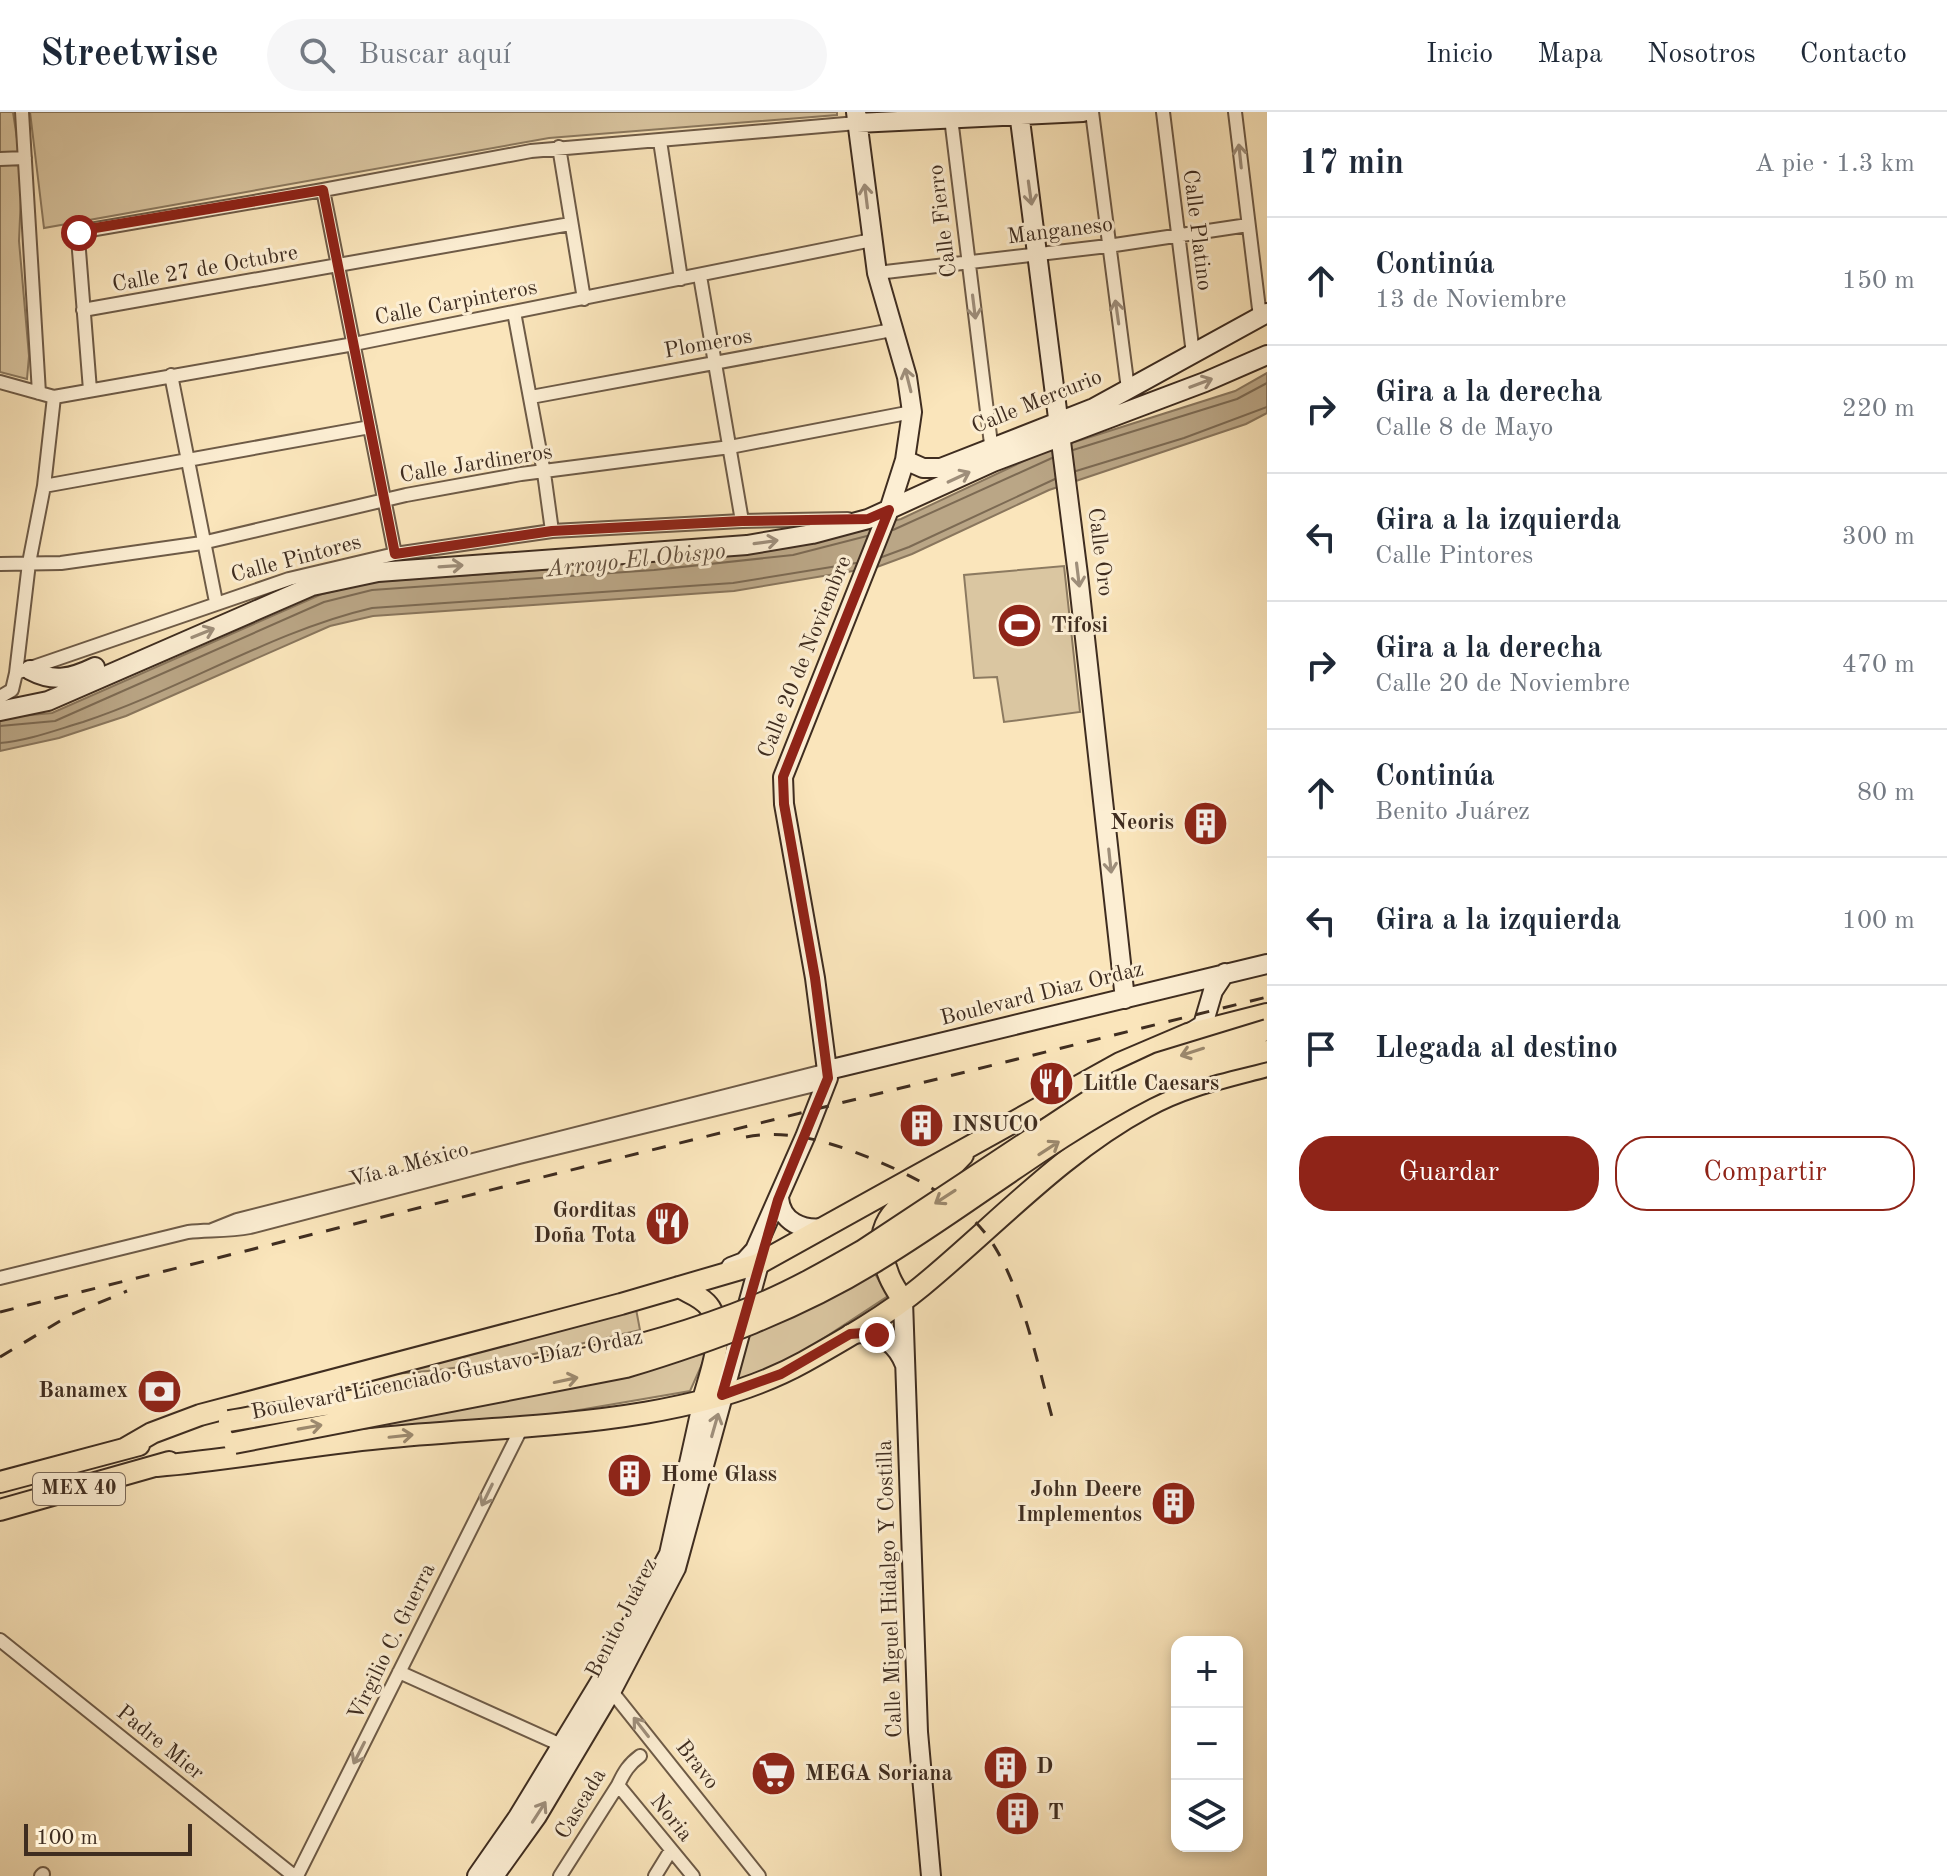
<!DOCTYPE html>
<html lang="es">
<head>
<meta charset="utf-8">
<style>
	body { margin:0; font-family:"Old Standard TT",serif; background:#f6f6f7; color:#1f2937 }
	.controls { position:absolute; right:24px; bottom:24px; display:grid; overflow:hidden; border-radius:16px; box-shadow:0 4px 12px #0003 }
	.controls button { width:72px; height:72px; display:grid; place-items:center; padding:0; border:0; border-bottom:2px solid #e0e1e3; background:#fff; color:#1f2937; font:40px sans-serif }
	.scale { position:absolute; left:24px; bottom:20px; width:168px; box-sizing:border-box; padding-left:8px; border:4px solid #3f2d20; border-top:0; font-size:22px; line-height:28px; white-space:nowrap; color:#3f2d20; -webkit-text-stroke:6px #fceed3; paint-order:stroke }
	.stop { position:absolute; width:24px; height:24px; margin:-18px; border:6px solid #8f2418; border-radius:50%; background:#fff }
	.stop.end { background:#8f2418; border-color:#fff; box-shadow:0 2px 8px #0008 }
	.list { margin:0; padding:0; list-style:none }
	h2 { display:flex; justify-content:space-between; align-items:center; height:104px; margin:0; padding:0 32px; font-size:34px }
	h2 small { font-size:26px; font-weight:400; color:#747a83 }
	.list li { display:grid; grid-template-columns:52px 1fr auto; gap:24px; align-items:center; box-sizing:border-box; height:128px; padding:0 32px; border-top:2px solid #e0e1e3 }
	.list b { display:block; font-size:30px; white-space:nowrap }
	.list p { margin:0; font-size:26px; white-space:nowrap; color:#747a83 }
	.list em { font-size:26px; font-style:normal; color:#747a83 }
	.actions { display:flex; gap:16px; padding:24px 32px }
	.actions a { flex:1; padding:18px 0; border:2px solid #8f2418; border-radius:32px; text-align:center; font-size:28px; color:#8f2418 }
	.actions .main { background:#8f2418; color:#fff }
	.icon { flex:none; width:44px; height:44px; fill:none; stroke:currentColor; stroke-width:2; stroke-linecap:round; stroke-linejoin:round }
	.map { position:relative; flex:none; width:1267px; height:1764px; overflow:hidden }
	header { display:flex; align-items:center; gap:48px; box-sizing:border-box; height:112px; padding:0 40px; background:#fff; border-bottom:2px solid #e0e1e3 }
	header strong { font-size:38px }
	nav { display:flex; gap:44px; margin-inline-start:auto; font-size:28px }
	.search { width:560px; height:72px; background:#f6f6f7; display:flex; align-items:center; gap:20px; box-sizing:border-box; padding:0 28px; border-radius:44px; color:#747a83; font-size:30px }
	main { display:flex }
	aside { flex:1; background:#fff }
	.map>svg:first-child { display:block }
	.green { fill:#dac6a1; stroke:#8c7a60; stroke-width:2 }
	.water { fill:#baa686; stroke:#89765d; stroke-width:2 }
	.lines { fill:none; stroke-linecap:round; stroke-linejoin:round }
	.shore { stroke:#7c6a53; stroke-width:2 }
	.street-casing { stroke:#6e5b47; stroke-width:16 }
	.secondary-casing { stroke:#3f2d20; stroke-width:22 }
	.primary-casing { stroke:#3f2d20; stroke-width:24 }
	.street { stroke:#fceed3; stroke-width:12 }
	.secondary { stroke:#fceed3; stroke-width:18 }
	.primary { stroke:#fae5bb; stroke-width:20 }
	.rail { stroke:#3f2d20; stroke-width:3; stroke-dasharray:14 14; stroke-linecap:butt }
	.primary-bridge-casing { stroke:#3f2d20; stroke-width:24; stroke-linecap:butt }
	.primary-bridge { stroke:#fae5bb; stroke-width:20 }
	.oneway { stroke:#9e8e7a }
	.oneway2 { stroke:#9c896e }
	.route { stroke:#8f2418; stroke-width:10 }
	.labels { text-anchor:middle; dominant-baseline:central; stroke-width:6; stroke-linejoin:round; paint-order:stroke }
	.shield { fill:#fceed3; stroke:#786756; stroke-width:2 }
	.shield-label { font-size:20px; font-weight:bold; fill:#3f2d20 }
	.street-label { font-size:22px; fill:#3f2d20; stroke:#fceed3 }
	.poi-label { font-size:22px; font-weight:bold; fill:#3f2d20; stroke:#fceed3; text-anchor:start }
	.water-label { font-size:24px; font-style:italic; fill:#64513f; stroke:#fceed3 }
</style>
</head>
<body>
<header>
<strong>Streetwise</strong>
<div class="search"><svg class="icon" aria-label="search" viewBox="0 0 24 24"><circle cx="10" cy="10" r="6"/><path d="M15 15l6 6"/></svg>Buscar aquí</div>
<nav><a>Inicio</a><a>Mapa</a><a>Nosotros</a><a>Contacto</a></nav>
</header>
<main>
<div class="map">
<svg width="1267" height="1764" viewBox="0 0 1267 1764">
	<rect width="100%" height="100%" fill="#fae5bb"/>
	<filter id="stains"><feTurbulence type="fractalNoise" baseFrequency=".0025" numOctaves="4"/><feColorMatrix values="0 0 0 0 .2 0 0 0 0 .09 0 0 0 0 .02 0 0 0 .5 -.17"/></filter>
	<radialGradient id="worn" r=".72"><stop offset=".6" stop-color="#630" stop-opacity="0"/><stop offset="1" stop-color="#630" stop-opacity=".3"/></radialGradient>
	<!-- green -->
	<path class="green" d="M0,0H13L22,60L19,129L29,244L27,267L0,260Z
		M30,0H837V3L549,26L44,116Z
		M1064,454L1080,600L1004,610L997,565L974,566L964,463Z
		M874,1160L888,1184L795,1245L731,1272L744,1225Z
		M636,1197L640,1218C558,1237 475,1258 389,1262Z
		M707,1241L690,1279L550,1303L285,1325L576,1274Z"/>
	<!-- water -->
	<path class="water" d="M1267,261V301L1246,312L1049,378L912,442L877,455L734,479L373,504L330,514L126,604L59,626L0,639V606L52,601L322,482L371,470L653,450L792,435L901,407L1043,340L1235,279Z"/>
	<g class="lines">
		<!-- shore -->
		<path class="shore" d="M1073,338L1237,287L1267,271
			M1076,359L1184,326L1267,295
			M893,418L1052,346
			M882,445L909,435L1055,367
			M0,614L55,609L324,490L372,478L654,458L793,443L867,424
			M0,631C27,629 56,618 83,610C180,578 273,519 372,496L733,471L856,451"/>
		<defs>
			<path id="street" d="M22,0L39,281
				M1092,0L1128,277
				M1163,0L1193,242
				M1235,0L1260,205
				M951,6L992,340
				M660,29L681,167
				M559,35L584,187
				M0,47L25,46
				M323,78L395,442
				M877,161L1108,134L1248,113
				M700,164L742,409
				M83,198L570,112
				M514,200L544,361L552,419
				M171,263L216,490
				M0,270L54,285L354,232L872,128
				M90,278L78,126L79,121L84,119L323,78L531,39L857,11
				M531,285L892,218
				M44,374L370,315
				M0,452L61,451L202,431L406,383L521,362L730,335L912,300
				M16,561L29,451L44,374L54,285
				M0,585L12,578L16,561L289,467L395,442L552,419L742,409L848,407
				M212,1118L237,1108L828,958
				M0,1166L188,1120C209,1118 229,1119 250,1115L519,1045L827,970
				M0,1528L294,1764
				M399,1560L561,1633
				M609,1576L759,1764
				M618,1673L693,1764
				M41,1764L43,1762
				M297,1764L523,1313
				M560,1764L618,1673C624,1660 629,1652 640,1644
				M655,1764L671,1738"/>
			<path id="secondary" d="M1019,0L1078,463L1125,887
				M857,11L1083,0
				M905,348L923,356H941L1094,296L1267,201
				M30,558C54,571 72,566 95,555
				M0,599L48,589L312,474L378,460L747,433L812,422L868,407L993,350L1205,270L1267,243
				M1190,921L1203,913L1213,879L1225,861
				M828,958L1267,852
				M779,1086C781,1110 803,1119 824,1116
				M731,1155L744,1150L755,1138L805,1025L828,966L815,866L784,692L783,665L889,398L905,348L912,300L907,265L877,161L856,0
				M903,1189L918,1620L931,1764
				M850,1222C876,1218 896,1229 905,1253
				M477,1764L518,1705L600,1570L669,1442L703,1288
				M494,1764L537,1704L612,1578L676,1456L762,1141"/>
			<path id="primary" d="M679,1175C689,1181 703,1185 710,1196C727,1222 710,1261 703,1288
				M903,1189C898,1180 891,1171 888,1161C861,1092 927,1085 963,1043
				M126,1336L152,1321L200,1303L621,1192L758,1152L1120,951L1188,922L1267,902
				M157,1354C232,1348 306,1333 381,1326C515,1312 685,1316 804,1250C845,1227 887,1203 922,1174C996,1113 1061,1041 1146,995C1183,974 1226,965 1267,954
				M0,1370L139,1333
				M0,1398L169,1350"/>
		</defs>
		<!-- street casing -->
		<use href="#street" class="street-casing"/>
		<!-- secondary casing -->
		<use href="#secondary" class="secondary-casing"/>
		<!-- primary casing -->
		<use href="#primary" class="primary-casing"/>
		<!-- street -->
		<use href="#street" class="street"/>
		<!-- secondary -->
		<use href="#secondary" class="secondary"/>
		<!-- primary -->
		<use href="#primary" class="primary"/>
		<!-- rail -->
		<path class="rail" d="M746,1025C789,1017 830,1030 870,1046C914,1064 966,1090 993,1132C1024,1181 1039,1259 1055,1316
			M0,1200L1267,885
			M0,1245L70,1203L127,1179"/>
		<defs>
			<path id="primary-bridge" d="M229,1309C402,1278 590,1261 755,1194C792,1179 827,1159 862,1139L1116,971L1159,951L1267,918
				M234,1331L626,1255C712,1229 796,1198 873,1151C965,1096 1049,1026 1145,977C1183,958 1226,949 1267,939"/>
		</defs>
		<!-- primary-bridge casing -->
		<use href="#primary-bridge" class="primary-bridge-casing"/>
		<!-- primary-bridge -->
		<use href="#primary-bridge" class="primary-bridge"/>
	</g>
	<!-- one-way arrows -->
	<defs><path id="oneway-shaft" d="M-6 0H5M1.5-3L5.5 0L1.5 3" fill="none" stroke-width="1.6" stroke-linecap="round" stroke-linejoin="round" transform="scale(2)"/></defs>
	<g class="oneway">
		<use href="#oneway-shaft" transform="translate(1240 44) rotate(-96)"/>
		<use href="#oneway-shaft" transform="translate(1030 81) rotate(82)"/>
		<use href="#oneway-shaft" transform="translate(866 84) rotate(-97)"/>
		<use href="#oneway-shaft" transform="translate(974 195) rotate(83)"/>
		<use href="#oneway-shaft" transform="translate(1117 200) rotate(-98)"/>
		<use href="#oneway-shaft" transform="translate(908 268) rotate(-104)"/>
		<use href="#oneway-shaft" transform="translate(1201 271) rotate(-21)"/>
		<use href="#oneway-shaft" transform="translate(959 365) rotate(-25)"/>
		<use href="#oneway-shaft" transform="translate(766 430) rotate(-8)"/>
		<use href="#oneway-shaft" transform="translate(451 454) rotate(-4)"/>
		<use href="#oneway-shaft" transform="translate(1078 463) rotate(83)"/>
		<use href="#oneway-shaft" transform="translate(203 521) rotate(-22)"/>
		<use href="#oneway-shaft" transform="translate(1110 749) rotate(84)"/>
		<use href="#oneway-shaft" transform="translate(715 1313) rotate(-74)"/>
		<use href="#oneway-shaft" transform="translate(487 1383) rotate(116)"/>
		<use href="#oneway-shaft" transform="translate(641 1615) rotate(-128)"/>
		<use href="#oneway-shaft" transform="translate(359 1641) rotate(117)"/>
		<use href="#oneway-shaft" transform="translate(539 1700) rotate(-57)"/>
	</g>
	<g class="oneway2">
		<use href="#oneway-shaft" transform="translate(1192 940) rotate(162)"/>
		<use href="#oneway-shaft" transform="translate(1049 1036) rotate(-33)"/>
		<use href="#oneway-shaft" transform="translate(945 1085) rotate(147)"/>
		<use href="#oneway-shaft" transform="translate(566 1268) rotate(-12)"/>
		<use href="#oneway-shaft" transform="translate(310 1315) rotate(-10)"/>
		<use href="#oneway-shaft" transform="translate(401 1324) rotate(-6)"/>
	</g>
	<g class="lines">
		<!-- route -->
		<path class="route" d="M79,121L89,117L323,78L395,442L552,419L742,409L868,407L889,398L783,665L784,692L815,866L828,966L778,1088L722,1283L781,1262L850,1222L863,1221L877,1223"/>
	</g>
	<!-- icons -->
	<defs>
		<symbol id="stadium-disc" viewBox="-11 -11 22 22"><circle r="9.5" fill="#8f2418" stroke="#fceed3"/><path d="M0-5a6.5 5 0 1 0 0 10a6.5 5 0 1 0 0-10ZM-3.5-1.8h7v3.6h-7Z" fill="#fff"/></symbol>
		<symbol id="building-disc" viewBox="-11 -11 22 22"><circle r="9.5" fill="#8f2418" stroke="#fceed3"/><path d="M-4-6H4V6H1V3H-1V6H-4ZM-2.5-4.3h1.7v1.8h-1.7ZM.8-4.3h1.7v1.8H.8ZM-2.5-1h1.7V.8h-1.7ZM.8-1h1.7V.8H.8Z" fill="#fff"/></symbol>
		<symbol id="restaurant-disc" viewBox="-11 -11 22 22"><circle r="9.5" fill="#8f2418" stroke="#fceed3"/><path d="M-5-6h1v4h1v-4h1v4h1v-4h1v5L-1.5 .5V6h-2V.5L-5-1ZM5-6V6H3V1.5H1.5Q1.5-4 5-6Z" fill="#fff"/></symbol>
		<symbol id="bank-disc" viewBox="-11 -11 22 22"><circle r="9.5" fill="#8f2418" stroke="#fceed3"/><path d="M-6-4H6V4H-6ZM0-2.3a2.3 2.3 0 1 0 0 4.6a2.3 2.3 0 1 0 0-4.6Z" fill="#fff"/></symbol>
		<symbol id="supermarket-disc" viewBox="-11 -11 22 22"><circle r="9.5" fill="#8f2418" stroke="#fceed3"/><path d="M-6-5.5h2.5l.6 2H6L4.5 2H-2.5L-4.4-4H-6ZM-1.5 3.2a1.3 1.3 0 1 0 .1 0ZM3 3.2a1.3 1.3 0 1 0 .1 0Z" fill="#fff"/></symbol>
	</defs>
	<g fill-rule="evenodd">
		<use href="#stadium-disc" x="994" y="488" width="51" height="51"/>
		<use href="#building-disc" x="1180" y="686" width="51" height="51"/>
		<use href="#restaurant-disc" x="1026" y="946" width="51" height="51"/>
		<use href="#building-disc" x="896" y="988" width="51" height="51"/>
		<use href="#restaurant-disc" x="642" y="1086" width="51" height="51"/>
		<use href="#bank-disc" x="134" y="1254" width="51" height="51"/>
		<use href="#building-disc" x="604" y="1338" width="51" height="51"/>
		<use href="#building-disc" x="1148" y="1366" width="51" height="51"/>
		<use href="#building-disc" x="980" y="1630" width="51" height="51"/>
		<use href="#supermarket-disc" x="748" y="1636" width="51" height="51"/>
		<use href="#building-disc" x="992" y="1676" width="51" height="51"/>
	</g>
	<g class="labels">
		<!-- shield labels -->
		<rect class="shield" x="33" y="1361" width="92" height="32" rx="6"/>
		<g class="shield-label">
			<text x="79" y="1377">MEX 40</text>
		</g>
		<!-- street labels -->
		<g class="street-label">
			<text transform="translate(943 109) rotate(-97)">Calle Fierro</text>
			<text transform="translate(1197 118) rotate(83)">Calle Platino</text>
			<text transform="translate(1060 119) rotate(-7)">Manganeso</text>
			<text transform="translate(205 157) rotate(-10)">Calle 27 de Octubre</text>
			<text transform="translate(456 191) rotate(-11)">Calle Carpinteros</text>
			<text transform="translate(708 232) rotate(-10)">Plomeros</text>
			<text transform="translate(1037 290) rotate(-22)">Calle Mercurio</text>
			<text transform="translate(476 352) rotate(-9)">Calle Jardineros</text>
			<text transform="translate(1100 440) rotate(83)">Calle Oro</text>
			<text transform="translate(296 447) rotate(-15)">Calle Pintores</text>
			<text transform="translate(805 545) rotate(-68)">Calle 20 de Noviembre</text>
			<text transform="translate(1042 882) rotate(-14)">Boulevard Diaz Ordaz</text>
			<text transform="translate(409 1053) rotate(-15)">Vía a México</text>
			<text transform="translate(447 1263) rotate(-11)">Boulevard Licenciado Gustavo Díaz Ordaz</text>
			<text transform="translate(890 1477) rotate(-92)">Calle Miguel Hidalgo Y Costilla</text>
			<text transform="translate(622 1506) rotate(-63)">Benito Juárez</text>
			<text transform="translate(392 1530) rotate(-64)">Virgilio C. Guerra</text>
			<text transform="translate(160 1631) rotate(39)">Padre Mier</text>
			<text transform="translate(697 1653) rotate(52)">Bravo</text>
			<text transform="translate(581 1692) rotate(-59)">Cascada</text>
			<text transform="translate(671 1706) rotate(51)">Noria</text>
		</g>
		<!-- poi labels -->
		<g class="poi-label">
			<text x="1051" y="514">Tifosi</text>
			<text x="1174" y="711" text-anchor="end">Neoris</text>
			<text x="1083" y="972">Little Caesars</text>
			<text x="952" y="1013">INSUCO</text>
			<text x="636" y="1099" text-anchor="end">Gorditas<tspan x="636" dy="25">Doña Tota</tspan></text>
			<text x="128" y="1279" text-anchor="end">Banamex</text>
			<text x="661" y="1363">Home Glass</text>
			<text x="1142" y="1378" text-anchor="end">John Deere<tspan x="1142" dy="25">Implementos</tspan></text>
			<text x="1036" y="1655">D</text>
			<text x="805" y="1662">MEGA Soriana</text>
			<text x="1048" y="1701">T</text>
		</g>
		<!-- water labels -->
		<g class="water-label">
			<text transform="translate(636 449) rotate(-6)">Arroyo El Obispo</text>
		</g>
	</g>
	<rect width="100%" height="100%" filter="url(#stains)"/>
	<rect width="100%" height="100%" fill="url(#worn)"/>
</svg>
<div class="controls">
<button>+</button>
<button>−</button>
<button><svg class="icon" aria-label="layers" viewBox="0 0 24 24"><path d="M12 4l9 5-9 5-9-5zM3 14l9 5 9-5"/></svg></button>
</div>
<div class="scale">100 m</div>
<div class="stop" style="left:79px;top:121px"></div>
<div class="stop end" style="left:877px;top:1223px"></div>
</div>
<aside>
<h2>17 min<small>A pie · 1.3 km</small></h2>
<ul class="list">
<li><svg class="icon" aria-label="ahead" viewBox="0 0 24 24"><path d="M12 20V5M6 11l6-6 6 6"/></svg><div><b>Continúa</b><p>13 de Noviembre</p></div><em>150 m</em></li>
<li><svg class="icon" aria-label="right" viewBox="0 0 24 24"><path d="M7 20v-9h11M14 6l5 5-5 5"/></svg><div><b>Gira a la derecha</b><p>Calle 8 de Mayo</p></div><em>220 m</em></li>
<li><svg class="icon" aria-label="left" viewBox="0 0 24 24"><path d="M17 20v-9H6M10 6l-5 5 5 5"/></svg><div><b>Gira a la izquierda</b><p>Calle Pintores</p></div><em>300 m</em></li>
<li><svg class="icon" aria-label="right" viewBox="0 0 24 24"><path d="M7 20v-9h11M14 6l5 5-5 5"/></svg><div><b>Gira a la derecha</b><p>Calle 20 de Noviembre</p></div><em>470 m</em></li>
<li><svg class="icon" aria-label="ahead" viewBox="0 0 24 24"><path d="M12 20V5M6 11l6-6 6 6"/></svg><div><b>Continúa</b><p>Benito Juárez</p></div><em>80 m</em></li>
<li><svg class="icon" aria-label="left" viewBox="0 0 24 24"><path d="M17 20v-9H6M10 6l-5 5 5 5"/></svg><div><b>Gira a la izquierda</b></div><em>100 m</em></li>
<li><svg class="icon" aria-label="arrive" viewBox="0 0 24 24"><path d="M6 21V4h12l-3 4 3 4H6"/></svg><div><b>Llegada al destino</b></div></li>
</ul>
<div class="actions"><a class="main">Guardar</a><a>Compartir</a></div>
</aside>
</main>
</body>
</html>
